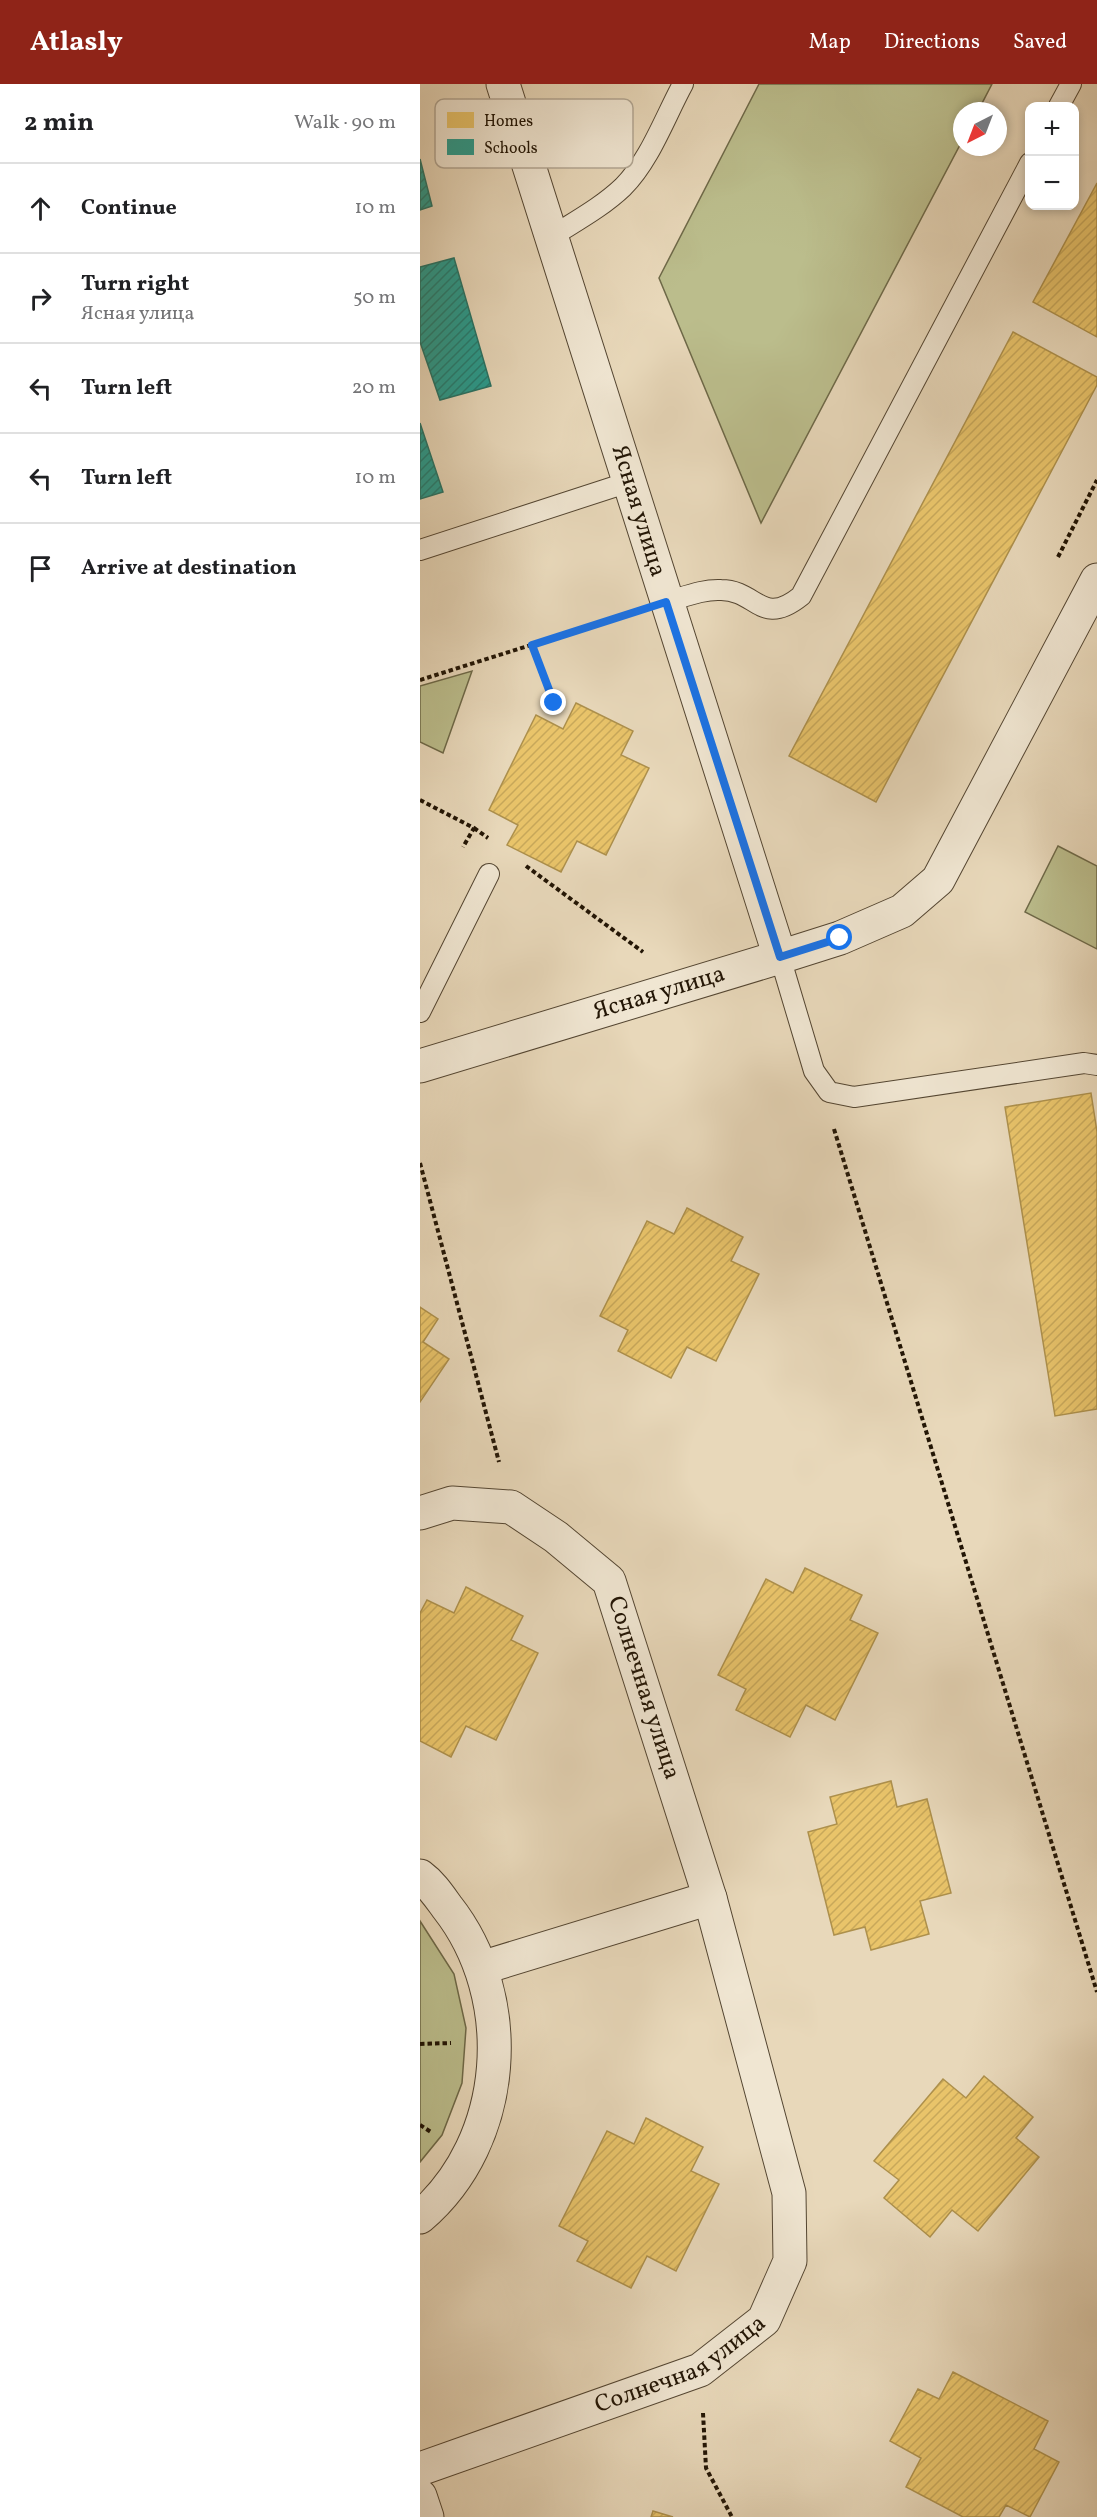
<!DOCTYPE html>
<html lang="en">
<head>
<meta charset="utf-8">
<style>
	body { margin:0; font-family:Vollkorn,serif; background:#f2f2f2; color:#202124 }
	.controls { position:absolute; right:18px; top:18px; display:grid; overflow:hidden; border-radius:12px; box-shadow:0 3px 9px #0003 }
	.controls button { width:54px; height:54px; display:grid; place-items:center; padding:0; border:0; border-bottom:2px solid #e0e0e0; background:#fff; color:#202124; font:30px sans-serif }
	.compass { position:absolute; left:533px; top:18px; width:54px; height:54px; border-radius:50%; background:#fff; box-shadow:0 3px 9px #0003; rotate:222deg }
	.stop { position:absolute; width:18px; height:18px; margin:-14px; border:4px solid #1a73e8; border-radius:50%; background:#fff }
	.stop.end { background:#1a73e8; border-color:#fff; box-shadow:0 2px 6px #0008 }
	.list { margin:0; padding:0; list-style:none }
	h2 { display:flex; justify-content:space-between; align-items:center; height:78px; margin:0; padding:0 24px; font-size:26px }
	h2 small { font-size:20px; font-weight:400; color:#757577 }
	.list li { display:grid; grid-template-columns:39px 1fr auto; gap:18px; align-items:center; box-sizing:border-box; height:90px; padding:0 24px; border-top:2px solid #e0e0e0 }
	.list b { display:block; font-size:22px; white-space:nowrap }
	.list p { margin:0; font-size:20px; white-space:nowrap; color:#757577 }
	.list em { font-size:20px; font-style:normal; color:#757577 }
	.icon { flex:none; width:33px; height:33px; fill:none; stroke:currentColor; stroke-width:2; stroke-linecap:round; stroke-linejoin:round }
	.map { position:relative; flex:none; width:677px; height:2433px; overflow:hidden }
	header { display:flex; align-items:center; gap:36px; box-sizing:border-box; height:84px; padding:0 30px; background:#8f2418; color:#fff }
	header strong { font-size:28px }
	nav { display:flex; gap:33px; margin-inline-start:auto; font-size:21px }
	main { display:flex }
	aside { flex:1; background:#fff }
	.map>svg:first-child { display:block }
	.park { fill:#bbbd8c; stroke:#6e6948; stroke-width:1.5 }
	.homes { fill:url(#homes-hatch); stroke:#ad904c; stroke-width:1.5 }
	.schools { fill:url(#schools-hatch); stroke:#287466; stroke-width:1.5 }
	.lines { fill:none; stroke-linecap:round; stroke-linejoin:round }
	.service-casing { stroke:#544632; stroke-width:22 }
	.minor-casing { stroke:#544632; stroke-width:35 }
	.path { stroke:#221505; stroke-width:4; stroke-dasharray:4.5 3; stroke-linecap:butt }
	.service { stroke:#f0e6d2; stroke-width:20 }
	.minor { stroke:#f0e6d2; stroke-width:33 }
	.route { stroke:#1a73e8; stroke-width:8 }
	.labels { text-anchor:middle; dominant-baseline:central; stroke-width:6; stroke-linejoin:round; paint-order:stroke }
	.street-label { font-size:24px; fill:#221505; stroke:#f0e6d2 }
	.key { fill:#f0e6d2; stroke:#b2a794; stroke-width:1.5 }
	.key-label { font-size:16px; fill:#221505 }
</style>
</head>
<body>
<header>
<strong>Atlasly</strong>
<nav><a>Map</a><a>Directions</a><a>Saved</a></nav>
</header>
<main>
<aside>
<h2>2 min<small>Walk · 90 m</small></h2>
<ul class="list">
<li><svg class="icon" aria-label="ahead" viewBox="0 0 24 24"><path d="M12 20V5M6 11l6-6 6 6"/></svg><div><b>Continue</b></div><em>10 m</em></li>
<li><svg class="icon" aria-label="right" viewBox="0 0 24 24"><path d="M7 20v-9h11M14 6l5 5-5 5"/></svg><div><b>Turn right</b><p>Ясная улица</p></div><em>50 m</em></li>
<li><svg class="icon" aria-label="left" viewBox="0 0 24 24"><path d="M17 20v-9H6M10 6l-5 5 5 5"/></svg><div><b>Turn left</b></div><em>20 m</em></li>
<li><svg class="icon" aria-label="left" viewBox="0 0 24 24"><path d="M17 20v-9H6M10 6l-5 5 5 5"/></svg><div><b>Turn left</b></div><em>10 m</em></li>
<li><svg class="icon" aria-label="arrive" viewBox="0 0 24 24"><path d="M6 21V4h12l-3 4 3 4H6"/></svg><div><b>Arrive at destination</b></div></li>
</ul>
</aside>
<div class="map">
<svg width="677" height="2433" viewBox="0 0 677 2433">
	<defs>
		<pattern id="homes-hatch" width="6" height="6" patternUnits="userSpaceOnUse" patternTransform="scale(1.5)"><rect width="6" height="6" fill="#e9c46a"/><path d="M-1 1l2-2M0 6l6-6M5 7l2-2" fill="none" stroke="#c8a85a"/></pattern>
		<pattern id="schools-hatch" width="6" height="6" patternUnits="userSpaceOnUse" patternTransform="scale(1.5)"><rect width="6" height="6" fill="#2a9d8f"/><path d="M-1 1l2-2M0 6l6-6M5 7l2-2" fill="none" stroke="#247f73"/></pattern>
	</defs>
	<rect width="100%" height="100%" fill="#e8d8ba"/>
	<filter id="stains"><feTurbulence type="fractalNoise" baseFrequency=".00333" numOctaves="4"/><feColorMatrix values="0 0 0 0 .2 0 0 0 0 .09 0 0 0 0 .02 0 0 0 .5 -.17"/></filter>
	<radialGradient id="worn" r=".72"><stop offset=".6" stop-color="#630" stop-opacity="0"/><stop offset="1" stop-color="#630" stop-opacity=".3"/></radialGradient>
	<!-- park -->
	<path class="park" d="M339,0H572L558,27H542V57L341,439L239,194Z
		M52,587L23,669L0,658V602Z
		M638,762L677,782V865L605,828Z
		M0,1837L34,1890L46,1944L42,1999L22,2051L0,2078Z"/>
	<!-- homes -->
	<path class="homes" d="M677,99V253L613,218Z
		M593,248L677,293V301L456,718L369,672Z
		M156,619L213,647L201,671L229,684L186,771L157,757L141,788L87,761L98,741L69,726L116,631L143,645Z
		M671,1009L677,1048V1325L635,1332L585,1023Z
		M267,1124L323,1153L311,1177L339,1190L296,1277L267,1263L251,1294L198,1267L208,1246L180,1232L227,1137L254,1150Z
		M0,1223L18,1235L3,1258L29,1275L0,1318Z
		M385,1484L442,1511L430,1536L458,1549L415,1636L386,1621L370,1653L316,1626L326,1605L298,1591L346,1495L373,1509Z
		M46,1503L103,1532L91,1556L118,1569L76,1656L46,1642L31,1673L0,1657V1529L7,1516L34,1529Z
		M471,1697L477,1723L507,1715L531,1809L500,1817L509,1850L451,1866L445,1843L414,1851L388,1748L417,1740L410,1713Z
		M564,1992L613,2033L596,2054L619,2073L558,2147L532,2126L510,2153L464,2114L479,2096L454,2077L523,1995L546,2014Z
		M226,2034L283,2063L271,2087L299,2100L256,2187L227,2172L211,2204L157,2177L168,2157L139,2142L187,2047L214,2060Z
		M533,2288L628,2337L614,2365L639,2378L610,2433L586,2421L579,2433H543L486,2403L501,2374L470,2357L498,2305L519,2315Z
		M233,2427L253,2433H231Z"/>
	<!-- schools -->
	<path class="schools" d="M0,75L12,122L0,126Z
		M34,174L71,302L20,316L0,258V183Z
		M0,339L23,408L0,415Z"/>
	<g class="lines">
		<defs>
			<path id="service" d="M639,22L651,0
				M131,153C156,137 182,123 203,103C230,76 245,33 263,0
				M0,466L209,398
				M246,518C264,513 283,505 301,506C337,506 341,544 381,512L610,79
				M360,873L394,987L409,1008L434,1013L664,979L677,981
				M0,928L69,790"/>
			<g id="minor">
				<path d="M360,873L420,854L482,827L518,796L677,496"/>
				<path id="s1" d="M0,982L360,873L83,0"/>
				<path id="s2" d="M0,1429L32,1419L91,1423L136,1453L189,1497L290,1814L61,1884"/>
				<path d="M0,1792C11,1800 19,1812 27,1823C98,1913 89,2057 0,2133"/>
				<path id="s3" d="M0,2385L280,2286L344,2236L370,2177L369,2109L290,1814"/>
				<path d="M0,2412L7,2433"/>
			</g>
		</defs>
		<!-- service casing -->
		<use href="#service" class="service-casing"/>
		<!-- minor casing -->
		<use href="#minor" class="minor-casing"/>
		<!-- path -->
		<path class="path" d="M638,473L677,396
			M112,561L134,619
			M0,596L206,531
			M0,716L54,744L43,763
			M54,744L68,754
			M106,782L223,868
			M414,1045L677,1908
			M0,1079L79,1378
			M0,1960L31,1959
			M0,2041L11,2048
			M283,2329L286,2384L312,2433"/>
		<!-- service -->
		<use href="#service" class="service"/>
		<!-- minor -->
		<use href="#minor" class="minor"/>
	</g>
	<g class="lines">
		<!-- route -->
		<path class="route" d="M134,619L112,561L246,518L360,873L420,854"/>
	</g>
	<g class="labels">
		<!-- street labels -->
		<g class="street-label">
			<text transform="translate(218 427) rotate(73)">Ясная улица</text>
			<text stroke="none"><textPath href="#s1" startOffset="250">Ясная улица</textPath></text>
			<text stroke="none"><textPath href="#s2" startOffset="328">Солнечная улица</textPath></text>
			<text stroke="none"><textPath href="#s3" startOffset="282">Солнечная улица</textPath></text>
		</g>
	</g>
	<!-- legend -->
	<rect x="15" y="15" width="198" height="69" rx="9" class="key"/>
	<rect x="27" y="28" width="27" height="16" fill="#e9c46a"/>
	<rect x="27" y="55" width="27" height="16" fill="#2a9d8f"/>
	<g class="key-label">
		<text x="64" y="42">Homes</text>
		<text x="64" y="69">Schools</text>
	</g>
	<rect width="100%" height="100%" filter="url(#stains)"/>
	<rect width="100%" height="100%" fill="url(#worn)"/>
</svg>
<div class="controls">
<button>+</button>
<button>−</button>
</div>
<svg class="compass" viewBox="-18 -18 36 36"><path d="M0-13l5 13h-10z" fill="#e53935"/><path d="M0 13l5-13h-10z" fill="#757577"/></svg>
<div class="stop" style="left:420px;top:854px"></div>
<div class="stop end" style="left:134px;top:619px"></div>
</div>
</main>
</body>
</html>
